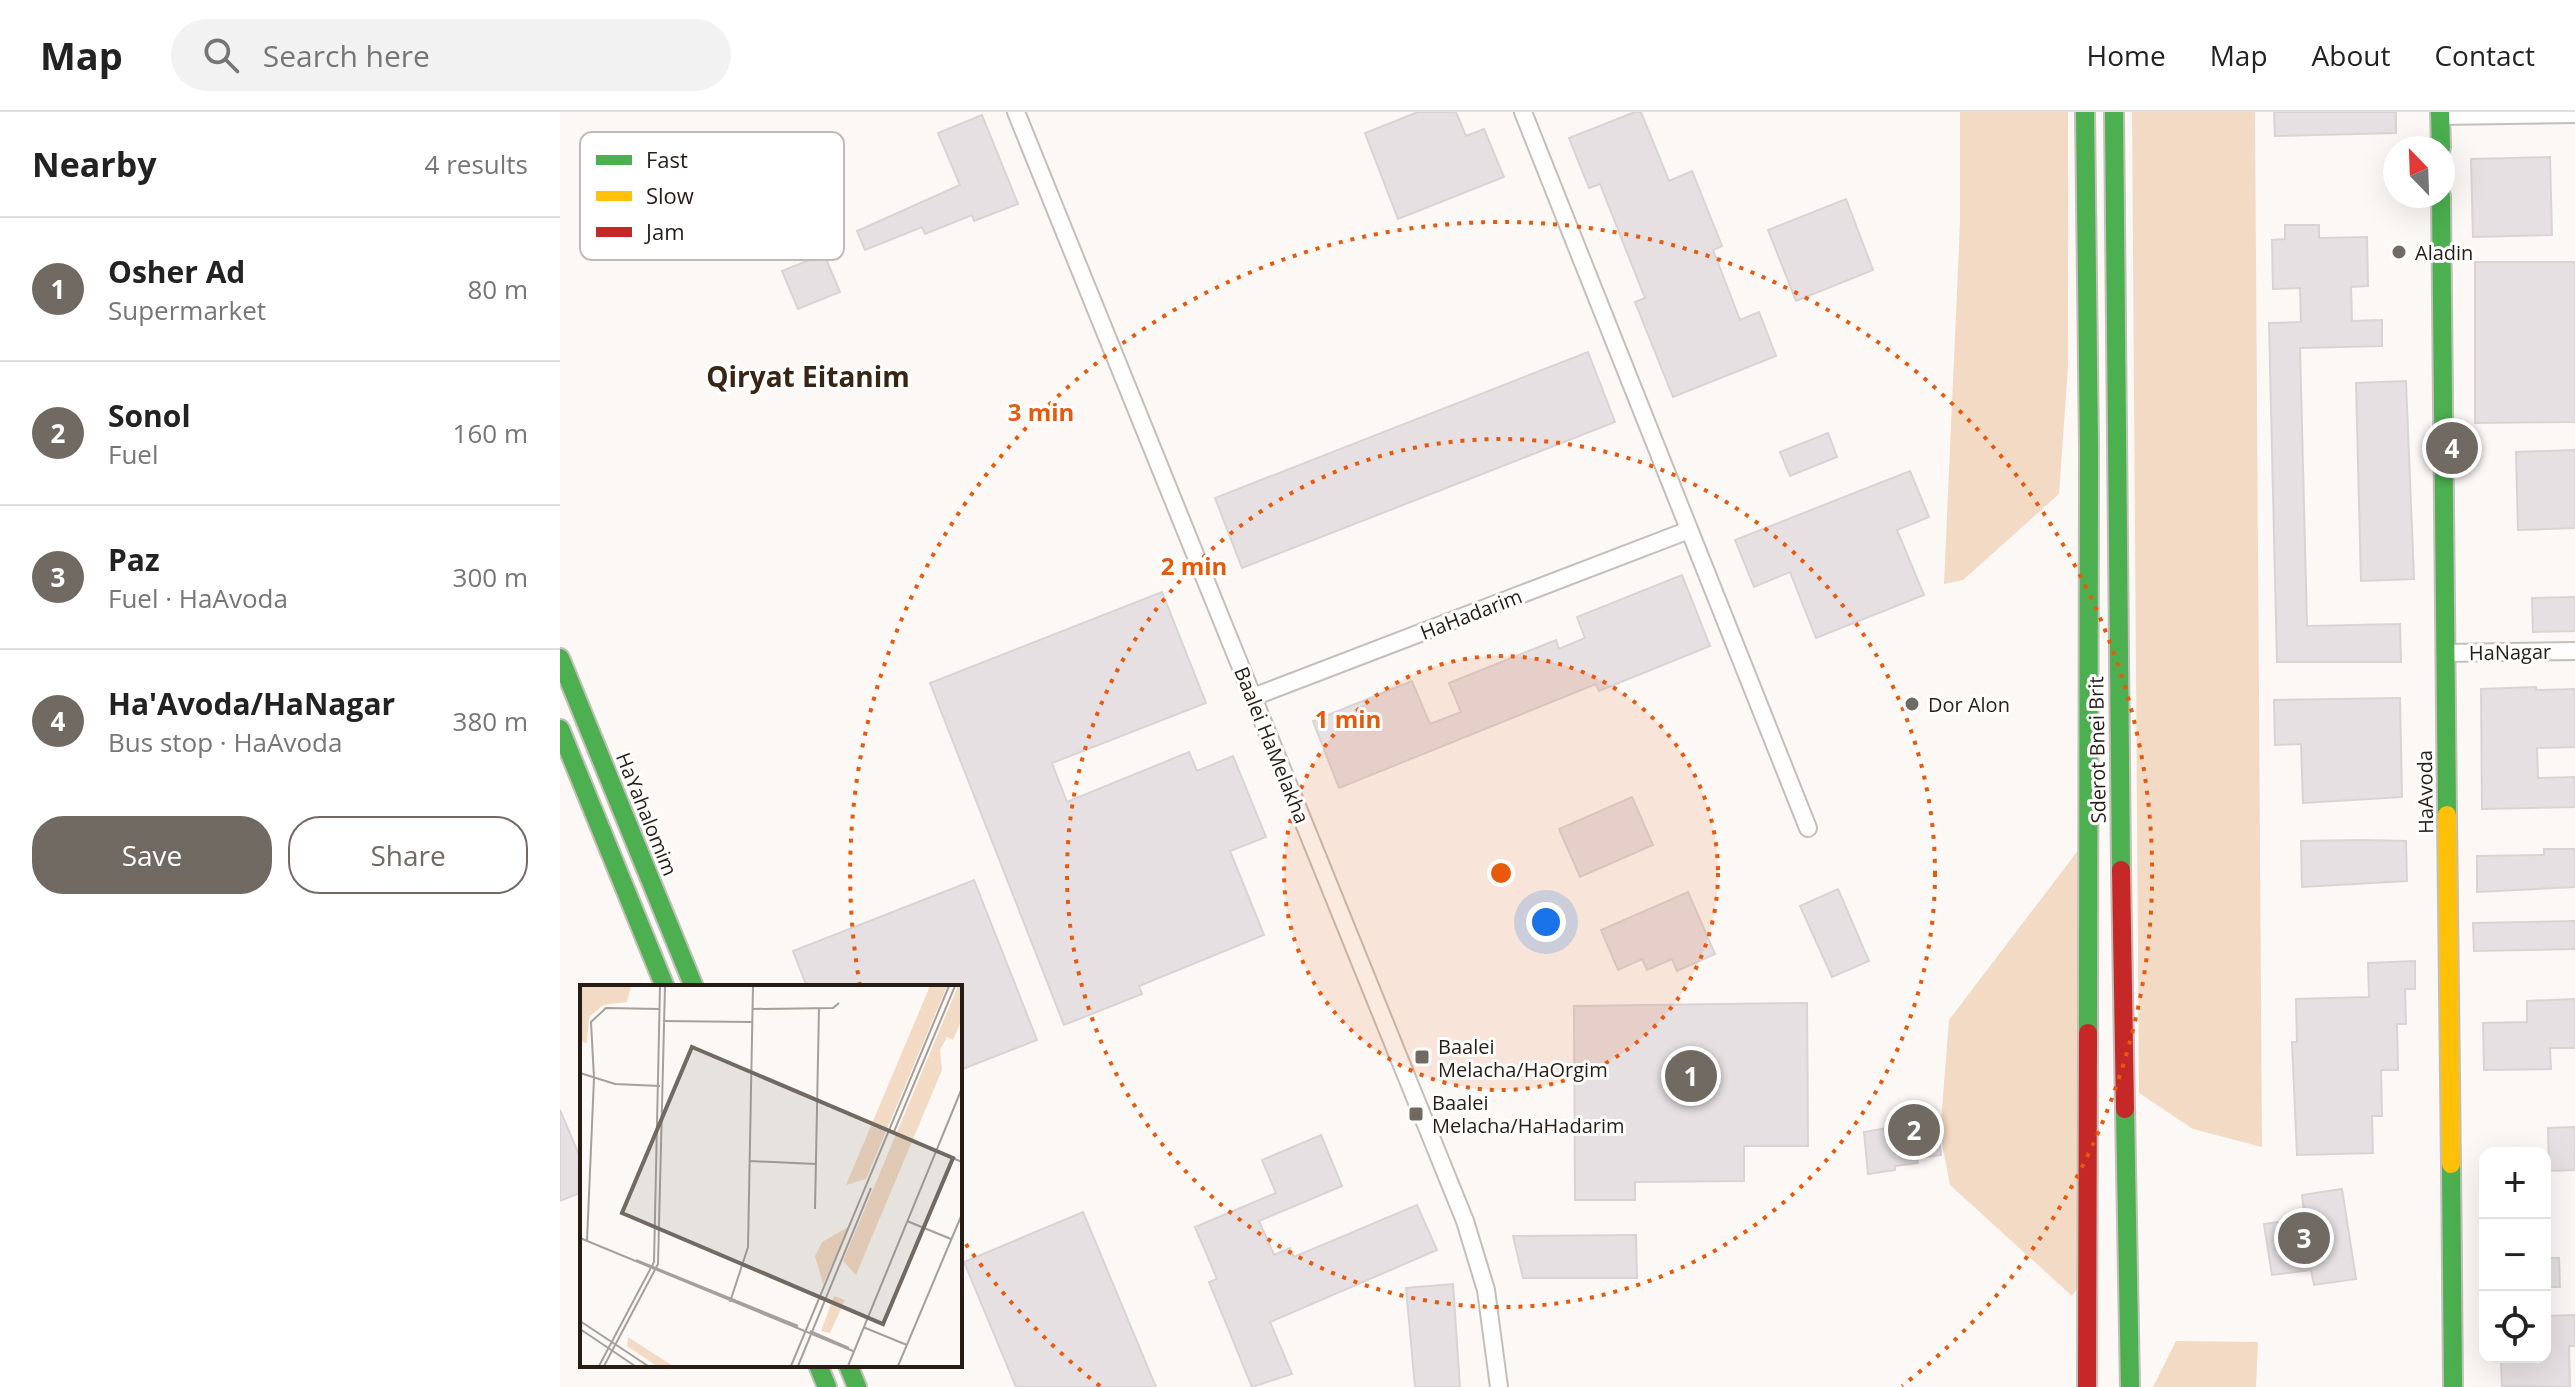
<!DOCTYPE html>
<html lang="en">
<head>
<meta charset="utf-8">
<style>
	body { margin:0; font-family:"Open Sans",sans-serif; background:#f2f2f2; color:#222 }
	.controls { position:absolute; right:24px; bottom:24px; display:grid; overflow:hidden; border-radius:16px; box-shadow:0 8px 32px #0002 }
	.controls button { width:72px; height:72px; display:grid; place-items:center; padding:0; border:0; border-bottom:2px solid #e0e0e0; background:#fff; color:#222; font:40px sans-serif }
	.compass { position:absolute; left:1823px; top:24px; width:72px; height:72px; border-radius:50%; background:#fff; box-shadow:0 8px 32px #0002; rotate:337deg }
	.you { position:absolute; left:986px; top:810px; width:28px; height:28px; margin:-20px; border:6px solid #fff; border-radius:50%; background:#1a73e8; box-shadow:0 0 0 12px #1a73e833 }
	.badge { display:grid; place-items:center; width:52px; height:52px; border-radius:50%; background:#716a63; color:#fff; font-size:26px; font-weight:700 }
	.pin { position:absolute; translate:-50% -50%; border:4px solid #fff; box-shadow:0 2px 8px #0006 }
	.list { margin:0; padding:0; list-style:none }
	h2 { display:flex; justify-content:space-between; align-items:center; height:104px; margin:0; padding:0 32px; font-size:34px }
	h2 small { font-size:26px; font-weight:400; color:#767676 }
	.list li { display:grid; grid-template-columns:52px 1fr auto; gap:24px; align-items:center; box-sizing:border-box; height:144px; padding:0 32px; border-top:2px solid #e0e0e0 }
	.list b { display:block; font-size:30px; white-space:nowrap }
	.list p { margin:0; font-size:26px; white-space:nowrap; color:#767676 }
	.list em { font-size:26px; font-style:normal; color:#767676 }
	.actions { display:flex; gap:16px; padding:24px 32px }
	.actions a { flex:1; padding:18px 0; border:2px solid #716a63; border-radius:32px; text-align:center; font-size:28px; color:#716a63 }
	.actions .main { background:#716a63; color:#fff }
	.icon { flex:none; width:44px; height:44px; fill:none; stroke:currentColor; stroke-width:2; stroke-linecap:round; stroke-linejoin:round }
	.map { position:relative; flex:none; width:2015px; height:1275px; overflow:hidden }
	header { display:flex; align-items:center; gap:48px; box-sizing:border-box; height:112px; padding:0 40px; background:#fff; border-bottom:2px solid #e0e0e0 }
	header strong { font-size:38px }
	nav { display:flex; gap:44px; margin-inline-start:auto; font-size:28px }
	.search { width:560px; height:72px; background:#f2f2f2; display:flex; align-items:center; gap:20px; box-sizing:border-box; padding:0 28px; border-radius:44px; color:#767676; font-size:30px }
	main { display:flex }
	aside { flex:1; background:#fff }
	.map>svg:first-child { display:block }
	.green { fill:#f3dac4 }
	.building { fill:#e6e0e3; stroke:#d9d3d6; stroke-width:2 }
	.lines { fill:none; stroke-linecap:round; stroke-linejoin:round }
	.street-casing { stroke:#c5bfba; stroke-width:20 }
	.fast-casing { stroke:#c5bfba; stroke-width:22 }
	.slow-casing { stroke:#c5bfba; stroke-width:22 }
	.jam-casing { stroke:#c5bfba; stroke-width:22 }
	.street { stroke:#fefefe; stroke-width:16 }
	.fast { stroke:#4caf50; stroke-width:18 }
	.slow { stroke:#ffc107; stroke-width:18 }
	.jam { stroke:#c62828; stroke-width:18 }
	.ring { fill:none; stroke:#e8590c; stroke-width:4; stroke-dasharray:4 8 }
	.poi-dot { fill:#716a63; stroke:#fff; stroke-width:3 }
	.labels { text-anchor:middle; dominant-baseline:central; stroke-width:6; stroke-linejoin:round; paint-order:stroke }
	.poi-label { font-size:20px; fill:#271d15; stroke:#fff; text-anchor:start }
	.street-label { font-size:20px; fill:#271d15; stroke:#fff }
	.district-label { font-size:28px; font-weight:bold; fill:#382513; stroke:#fff }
	.inset-road { fill:none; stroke:#a6a09b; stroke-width:2 }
	.view { fill:#716a63; fill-opacity:0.15; stroke:#716a63; stroke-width:4 }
	.inset-edge { fill:none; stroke:#271d15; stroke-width:4 }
	.key { fill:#fff; stroke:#bebbb9; stroke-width:2 }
	.key-label { font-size:22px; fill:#271d15 }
	.centre { fill:#e8590c; stroke:#fff; stroke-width:4 }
	.ring-label { font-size:24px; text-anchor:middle; font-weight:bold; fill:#e8590c; stroke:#fff; stroke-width:6; stroke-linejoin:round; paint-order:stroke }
</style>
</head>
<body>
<header>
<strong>Map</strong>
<div class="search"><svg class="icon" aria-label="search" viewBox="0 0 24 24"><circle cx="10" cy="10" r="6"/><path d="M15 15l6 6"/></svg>Search here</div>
<nav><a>Home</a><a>Map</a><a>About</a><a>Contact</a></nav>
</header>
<main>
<aside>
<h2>Nearby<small>4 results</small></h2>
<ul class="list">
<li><span class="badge">1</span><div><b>Osher Ad</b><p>Supermarket</p></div><em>80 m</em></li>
<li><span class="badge">2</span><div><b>Sonol</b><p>Fuel</p></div><em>160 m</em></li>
<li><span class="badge">3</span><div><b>Paz</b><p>Fuel · HaAvoda</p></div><em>300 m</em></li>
<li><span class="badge">4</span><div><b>Ha'Avoda/HaNagar</b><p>Bus stop · HaAvoda</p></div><em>380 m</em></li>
</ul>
<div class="actions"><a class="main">Save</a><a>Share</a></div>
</aside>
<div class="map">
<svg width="2015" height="1275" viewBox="0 0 2015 1275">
	<rect width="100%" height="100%" fill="#fbf8f5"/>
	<!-- green -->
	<path class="green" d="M1400,0H1508V255L1499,382L1403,468L1384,472L1400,111Z
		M1572,0H1695L1702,1035L1633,1017L1579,981Z
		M1526,728V1163L1512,1184L1390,1073L1380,1022L1389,908Z
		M1616,1229L1698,1230L1696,1275H1593Z"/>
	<!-- building -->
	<path class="building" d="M858,0H896L906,24L924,17L944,65L838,107L805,21Z
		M1075,0H1081L1109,69L1132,59L1162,134L1153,138L1180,208L1199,200L1216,244L1113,285L1075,190L1085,186L1040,72L1029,76L1009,26Z
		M1714,0H1836V21L1715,24Z
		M422,3L458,92L414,109L412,103L365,122L362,115L305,138L297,119L400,73L378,21Z
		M1990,45L1992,123L1913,125L1911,47Z
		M1286,87L1313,158L1236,189L1208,118Z
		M1725,113H1759V126L1807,125L1808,174L1791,175L1792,209L1822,208V234L1740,236L1747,514L1840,512L1841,550H1717L1709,211L1741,210L1740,176L1713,177L1712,128L1725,127Z
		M264,142L280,180L238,197L222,159Z
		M1915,150H2015V310L1915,311Z
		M1028,240L1055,310L682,456L655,386Z
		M1846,269L1854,467L1801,469L1796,271Z
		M1268,321L1277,345L1230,364L1220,340Z
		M2015,338V416L1958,418L1956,340Z
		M1350,359L1369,405L1337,418L1364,483L1256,526L1230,460L1194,475L1175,428Z
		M1122,463L1150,534L1039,579L1036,572L779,676L753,609L852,569L870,612L901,600L889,571L996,528L999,537L1025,526L1017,505Z
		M602,480L646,591L492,651L507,690L629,640L637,659L673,644L706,725L670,739L704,823L579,874L582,882L504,913L370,571Z
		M2015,485V519L1973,520L1972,486Z
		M1976,575V578L2015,577V635L1977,636L1978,666L2015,665V695L1922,697L1921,577Z
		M1840,586L1842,685L1743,691L1741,632L1715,633L1714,588Z
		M1072,685L1093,733L1020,765L999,717Z
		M1802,728L1846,729L1847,769L1742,775L1741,729Z
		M1984,737H2015V775L1917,780V744L1984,743Z
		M414,768L477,928L400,958V875H247L233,839Z
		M1278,777L1309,849L1272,865L1240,794Z
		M1128,780L1155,842L1117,859L1112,847L1087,858L1082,847L1058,858L1041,818Z
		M2015,809V837L1914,839L1913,811Z
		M1855,849V877H1845L1846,912H1837L1838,958H1821L1822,1004H1812L1813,1041L1737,1043L1732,930H1737L1736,887L1809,885L1808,851Z
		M2015,887V936H1990L1991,957L1924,958L1923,911L1967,910V889Z
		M1247,891L1248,1034H1184V1069L1075,1070V1088H1015L1014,894Z
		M0,998L22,1050V1080L0,1089Z
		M1376,1003L1381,1043L1357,1046L1358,1051L1335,1054V1058L1308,1062L1304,1020L1350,1012L1349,1006Z
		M2015,1015V1058L1989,1059L1988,1016Z
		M761,1023L782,1074L699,1109L714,1143L730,1136L734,1145L857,1093L877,1138L710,1210L732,1262L692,1275L649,1170L657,1167L635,1115L716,1081L702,1048Z
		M1782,1077L1796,1167L1754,1173L1751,1158L1712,1163L1704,1112L1745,1106L1742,1083Z
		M523,1100L596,1275H456L404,1150Z
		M1076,1123L1077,1166H963L953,1124Z
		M1985,1146H1999L2000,1175H1985Z
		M893,1172L900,1275H855L846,1176Z
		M2015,1203V1234H2009L2010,1275L1942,1274L1941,1250L1978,1249L1977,1245H1985V1204Z"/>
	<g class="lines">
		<defs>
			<path id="street" d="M456,0L905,1109L926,1178L939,1275
				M963,0L1248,716
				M1880,4L2015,2
				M1886,541L2015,539
				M693,585L1129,418"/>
			<path id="fast" d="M1525,0L1529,335L1528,921
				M1554,0L1561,758
				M1880,0L1881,36
				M1881,84L1887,703
				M0,546L134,875
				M0,617L105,875
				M1565,997L1570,1275
				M1891,1052L1893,1275
				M258,1253L267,1275
				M288,1253L297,1275"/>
			<path id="slow" d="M1887,703L1891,1052"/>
			<path id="jam" d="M1561,758L1565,997
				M1527,1275L1528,921"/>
		</defs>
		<!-- street casing -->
		<use href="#street" class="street-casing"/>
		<!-- fast casing -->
		<use href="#fast" class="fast-casing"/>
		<!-- slow casing -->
		<use href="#slow" class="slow-casing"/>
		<!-- jam casing -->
		<use href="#jam" class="jam-casing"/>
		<!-- street -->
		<use href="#street" class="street"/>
		<!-- fast -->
		<use href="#fast" class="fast"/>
		<!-- slow -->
		<use href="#slow" class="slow"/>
		<!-- jam -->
		<use href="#jam" class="jam"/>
	</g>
	<!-- distance rings -->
	<circle cx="941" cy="761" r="217" fill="#e8590c" fill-opacity=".12"/>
	<g class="ring">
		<circle cx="941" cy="761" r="217"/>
		<circle cx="941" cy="761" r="434"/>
		<path d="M540 1274A651 651 0 0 1 401 1125M300 874A651 651 0 1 1 1342 1274"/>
	</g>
	<!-- markers -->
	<g class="poi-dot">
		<circle cx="1839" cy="140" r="8"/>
		<circle cx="1352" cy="592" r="8"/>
		<rect x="854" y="937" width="16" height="16" rx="4"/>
		<rect x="848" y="994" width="16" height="16" rx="4"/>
	</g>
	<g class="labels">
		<!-- poi labels -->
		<g class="poi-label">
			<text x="1855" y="140">Aladin</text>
			<text x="1368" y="592">Dor Alon</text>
			<text x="878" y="934">Baalei<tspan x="878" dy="23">Melacha/HaOrgim</tspan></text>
			<text x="872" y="990">Baalei<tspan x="872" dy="23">Melacha/HaHadarim</tspan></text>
		</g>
		<!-- street labels -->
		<g class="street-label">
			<text transform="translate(911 502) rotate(-21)">HaHadarim</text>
			<text transform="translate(1950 540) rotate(-1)">HaNagar</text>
			<text transform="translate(712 633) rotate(68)">Baalei HaMelakha</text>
			<text transform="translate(1537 638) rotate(-91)">Sderot Bnei Brit</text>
			<text transform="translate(1865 680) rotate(-91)">HaAvoda</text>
			<text transform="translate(87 702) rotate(68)">HaYahalomim</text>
		</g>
		<!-- district labels -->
		<g class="district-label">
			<text x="248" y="264">Qiryat Eitanim</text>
		</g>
	</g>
	<!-- overview -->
	<g transform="translate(20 873)">
		<rect width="382" height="382" fill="#fbf8f5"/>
		<path d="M0,1H51L47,17L23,20L9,32L7,58L0,56ZM350,1H367L286,194L266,200ZM378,1H382V34L373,55L367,52L360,65L362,85L276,290L263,276ZM270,241L243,299L235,271L242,257ZM254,311L265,315L250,348L241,346ZM48,352L93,381H77L47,361Z" fill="#f3dac4"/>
		<path class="inset-road" d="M172,24L253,23L259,18M83,36L172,37M0,88L35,99L80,101M313,149L375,1M356,166L382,177M170,176L236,179M235,224L239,23M327,236L371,254M0,253L273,366M7,256L14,93L11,37L26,23L80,24M56,275L218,341M150,317L168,262L173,1M0,336L68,381M283,342L327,360M0,344L55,381M230,346L269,363M19,381L74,277L80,1M24,381L78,279L85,1M211,381L369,1M218,381L291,203M268,381L382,103M318,381L382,229"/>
		<path class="view" d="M112,62L373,173L303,339L42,228Z"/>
		<rect width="382" height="382" class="inset-edge"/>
	</g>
	<!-- legend -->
	<rect x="20" y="20" width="264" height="128" rx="12" class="key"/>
	<rect x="36" y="43" width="36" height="10" fill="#4caf50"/>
	<rect x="36" y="79" width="36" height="10" fill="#ffc107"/>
	<rect x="36" y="115" width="36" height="10" fill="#c62828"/>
	<g class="key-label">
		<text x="86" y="56">Fast</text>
		<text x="86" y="92">Slow</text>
		<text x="86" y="128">Jam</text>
	</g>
	<circle cx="941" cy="761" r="12" class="centre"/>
	<g class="ring-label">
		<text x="481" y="309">3 min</text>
		<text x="634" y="463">2 min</text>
		<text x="788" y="616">1 min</text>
	</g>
</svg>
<div class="controls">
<button>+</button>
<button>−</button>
<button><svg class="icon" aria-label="locate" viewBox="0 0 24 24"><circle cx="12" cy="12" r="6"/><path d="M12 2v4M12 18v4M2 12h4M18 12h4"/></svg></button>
</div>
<svg class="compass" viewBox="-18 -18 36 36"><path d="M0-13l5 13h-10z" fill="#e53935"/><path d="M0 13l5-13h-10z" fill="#767676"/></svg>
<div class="you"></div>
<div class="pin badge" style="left:1131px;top:964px">1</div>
<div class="pin badge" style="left:1354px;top:1018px">2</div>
<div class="pin badge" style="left:1744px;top:1126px">3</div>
<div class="pin badge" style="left:1892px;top:336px">4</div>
</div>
</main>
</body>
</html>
